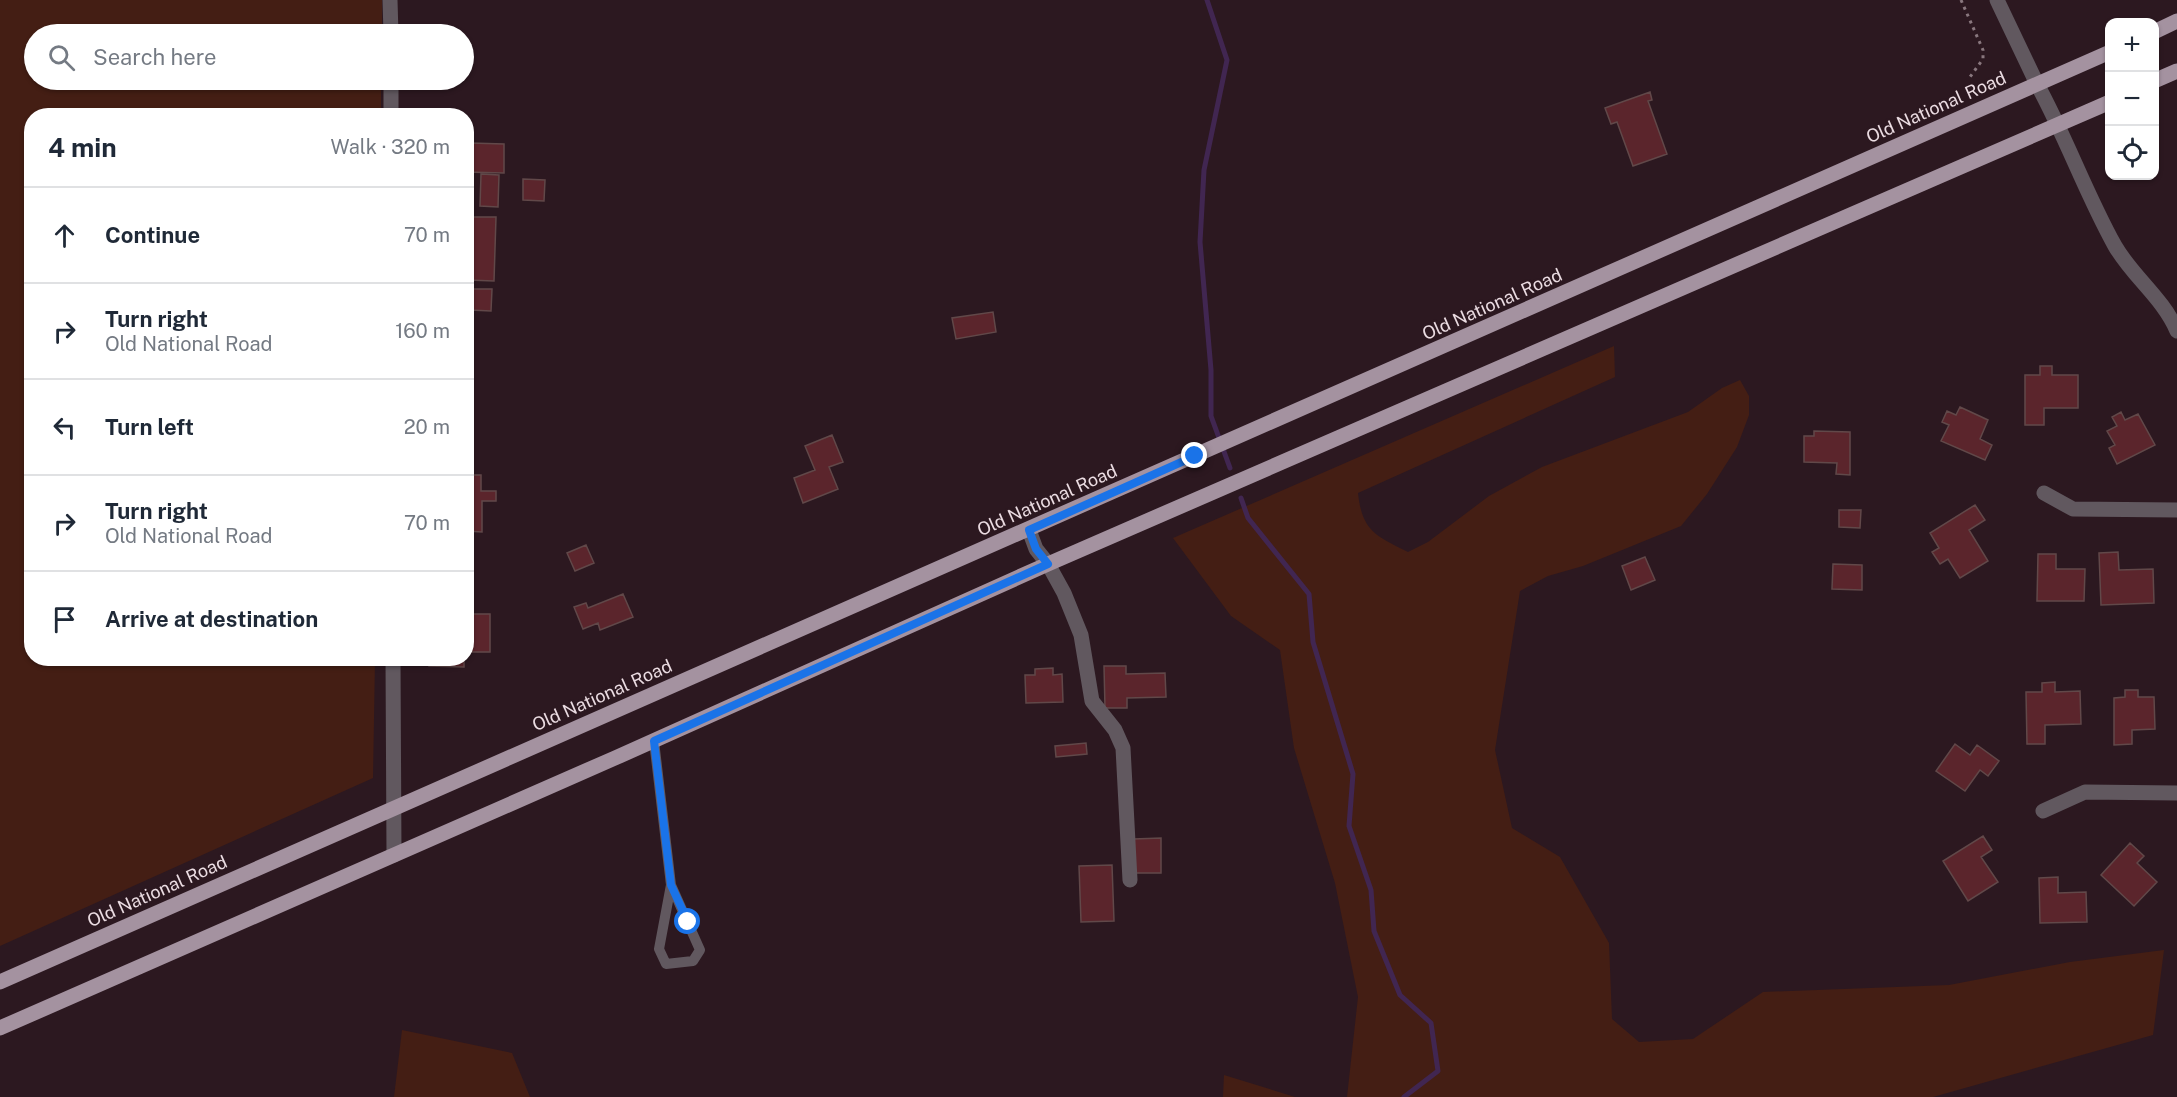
<!DOCTYPE html>
<html lang="en">
<head>
<meta charset="utf-8">
<style>
	body { margin:0; font-family:"Public Sans",sans-serif; background:#f6f6f7; color:#1f2937 }
	.controls { position:absolute; right:18px; top:18px; display:grid; overflow:hidden; border-radius:12px; box-shadow:0 2px 4px #0004 }
	.controls button { width:54px; height:54px; display:grid; place-items:center; padding:0; border:0; border-bottom:2px solid #e0e1e3; background:#fff; color:#1f2937; font:30px sans-serif }
	.stop { position:absolute; width:18px; height:18px; margin:-14px; border:4px solid #1a73e8; border-radius:50%; background:#fff }
	.stop.end { background:#1a73e8; border-color:#fff; box-shadow:0 2px 6px #0008 }
	.list { margin:0; padding:0; list-style:none }
	h2 { display:flex; justify-content:space-between; align-items:center; height:78px; margin:0; padding:0 24px; font-size:26px }
	h2 small { font-size:20px; font-weight:400; color:#747a83 }
	.list li { display:grid; grid-template-columns:39px 1fr auto; gap:18px; align-items:center; box-sizing:border-box; height:96px; padding:0 24px; border-top:2px solid #e0e1e3 }
	.list b { display:block; font-size:22px; white-space:nowrap }
	.list p { margin:0; font-size:20px; white-space:nowrap; color:#747a83 }
	.list em { font-size:20px; font-style:normal; color:#747a83 }
	.icon { flex:none; width:33px; height:33px; fill:none; stroke:currentColor; stroke-width:2; stroke-linecap:round; stroke-linejoin:round }
	.map { position:relative; flex:none; width:2177px; height:1097px; overflow:hidden }
	.search { position:absolute; background:#fff; box-shadow:0 2px 4px #0004; left:24px; top:24px; width:450px; height:66px; display:flex; align-items:center; gap:15px; box-sizing:border-box; padding:0 21px; border-radius:33px; color:#747a83; font-size:22px }
	.panel { position:absolute; background:#fff; box-shadow:0 2px 4px #0004; left:24px; top:108px; width:450px; height:558px; border-radius:24px }
	.map>svg:first-child { display:block }
	.green { fill:#441e14 }
	.lines { fill:none; stroke-linecap:round; stroke-linejoin:round }
	.stream { stroke:#412651; stroke-width:5 }
	.building { fill:#5b252c; stroke:#614849; stroke-width:1.5 }
	.path { stroke:#89777e; stroke-width:3; stroke-dasharray:3 4.5; stroke-linecap:butt }
	.service { stroke:#61585f; stroke-width:10 }
	.minor { stroke:#61585f; stroke-width:15 }
	.tertiary { stroke:#61585f; stroke-width:15 }
	.primary { stroke:#a492a0; stroke-width:15 }
	.route { stroke:#1a73e8; stroke-width:8 }
	.labels { text-anchor:middle; dominant-baseline:central; stroke-width:4.5; stroke-linejoin:round; paint-order:stroke }
	.street-label { font-size:18px; fill:#ebdce2; stroke:#2c1820 }
</style>
</head>
<body>
<div class="map">
<svg width="2177" height="1097" viewBox="0 0 2177 1097">
	<rect width="100%" height="100%" fill="#2c1820"/>
	<!-- green -->
	<path class="green" d="M0,0H382V34H34V80H381V115L32,116V658L375,659L373,778L0,946Z
		M1614,346L1615,377L1358,493C1362,531 1376,536 1408,552L1428,542L1489,496L1542,467L1688,412L1722,388L1740,380L1749,396V415L1737,447L1707,494L1681,526L1583,566L1548,576L1520,591L1495,750L1512,828L1560,857L1609,943L1612,1019L1639,1042L1693,1039L1763,992L1949,985L2070,962L2164,950L2153,1035L1933,1097H1347L1358,997L1335,883L1294,748L1280,650L1231,616L1173,538Z
		M402,1030L512,1053L530,1097H394Z
		M1224,1075L1295,1097H1223Z"/>
	<g class="lines">
		<!-- stream -->
		<path class="stream" d="M1207,0L1227,60L1204,170L1200,242L1211,370V416L1230,468
			M1241,498L1248,518L1309,594L1313,642L1353,774L1349,826L1371,890L1374,931L1400,995L1431,1023L1438,1071L1404,1097"/>
	</g>
	<!-- building -->
	<path class="building" d="M1650,92L1652,100L1648,101L1667,154L1633,166L1617,122L1611,124L1605,108Z
		M470,143L504,144V173L466,172V154H470Z
		M481,174L499,175L498,207L480,206Z
		M523,179L545,180L544,201L523,200Z
		M469,217H496L494,281L468,280Z
		M471,289H492L491,311L470,310Z
		M993,312L996,332L956,339L952,318Z
		M2040,366H2052V375H2078V408H2044V425H2025V375H2040Z
		M1960,407L1988,420L1980,439L1992,445L1985,460L1941,441L1949,425L1942,422L1947,411L1956,415Z
		M2121,412L2125,420L2138,414L2155,445L2117,464L2109,448L2115,445L2107,431L2117,426L2112,417Z
		M1814,431L1850,432V475L1836,474L1837,463L1804,462V436H1814Z
		M832,435L843,462L829,467L838,489L803,503L794,478L815,470L805,446Z
		M466,475H481V491H496V501H482V532L466,531Z
		M1975,505L1985,520L1969,530L1988,561L1960,578L1948,559L1940,564L1932,552L1939,548L1930,533Z
		M1839,510H1861L1860,528L1839,527Z
		M586,545L594,563L575,571L567,553Z
		M2118,552L2119,570L2153,569L2154,603L2101,605L2099,553Z
		M2038,554H2056V569H2085L2084,601H2037Z
		M1645,557L1655,580L1631,590L1622,566Z
		M1833,564L1862,565V590L1832,589Z
		M623,594L633,617L600,630L598,623L583,629L574,607L586,603L588,608Z
		M466,614H490V652H466Z
		M429,658H464V667L429,666Z
		M1104,666H1126V674L1165,673L1166,697L1127,698V708H1105Z
		M1053,668V675L1062,674L1063,702L1026,703L1025,675H1035V669Z
		M2055,682V692L2080,691L2081,724L2045,725V744H2027L2026,692H2042V683Z
		M2125,690H2138V697H2154L2155,729L2132,730V744L2114,745V698L2125,697Z
		M1086,743L1087,754L1056,757L1055,746Z
		M1955,744L1970,755L1977,745L1999,761L1988,776L1980,770L1965,791L1936,771Z
		M1983,836L1992,850L1981,857L1998,882L1968,901L1943,861Z
		M1161,838V873H1134V839Z
		M2130,843L2144,856L2137,863L2157,882L2134,906L2101,875Z
		M1112,865L1114,921L1081,922L1079,866Z
		M2058,877V893L2086,892L2087,922L2040,923L2039,878Z"/>
	<g class="lines">
		<!-- path -->
		<path class="path" d="M1961,0L1983,50V59L1970,77"/>
		<!-- service -->
		<path class="service" d="M654,741L671,885L700,950L693,961L666,964L659,949L671,885"/>
		<!-- minor -->
		<path class="minor" d="M390,0L391,34
			M391,80V116
			M2037,84C2066,137 2086,194 2115,246C2133,277 2163,298 2177,331
			M2044,493L2073,509L2177,510
			M1029,530L1036,549L1048,564L1064,593L1081,635L1092,701L1115,730L1123,748L1130,880
			M393,658L394,855
			M2043,811L2085,792L2177,793"/>
		<!-- tertiary -->
		<path class="tertiary" d="M1997,0L2037,84"/>
		<!-- primary -->
		<path class="primary" d="M2154,32L2177,21
			M2154,81L2177,71
			M0,982L2110,52
			M0,1028L615,758L1048,564L2110,102"/>
	</g>
	<g class="lines">
		<!-- route -->
		<path class="route" d="M688,922L671,885L654,741L1048,564L1036,549L1029,530L1195,456"/>
	</g>
	<g class="labels">
		<!-- street labels -->
		<g class="street-label">
			<text transform="translate(1936 107) rotate(-24)">Old National Road</text>
			<text transform="translate(1492 304) rotate(-24)">Old National Road</text>
			<text transform="translate(1047 500) rotate(-24)">Old National Road</text>
			<text transform="translate(602 695) rotate(-24)">Old National Road</text>
			<text transform="translate(157 891) rotate(-24)">Old National Road</text>
		</g>
	</g>
</svg>
<div class="controls">
<button>+</button>
<button>−</button>
<button><svg class="icon" aria-label="locate" viewBox="0 0 24 24"><circle cx="12" cy="12" r="6"/><path d="M12 2v4M12 18v4M2 12h4M18 12h4"/></svg></button>
</div>
<div class="stop" style="left:688px;top:922px"></div>
<div class="stop end" style="left:1195px;top:456px"></div>
<div class="search"><svg class="icon" aria-label="search" viewBox="0 0 24 24"><circle cx="10" cy="10" r="6"/><path d="M15 15l6 6"/></svg>Search here</div>
<section class="panel">
<h2>4 min<small>Walk · 320 m</small></h2>
<ul class="list">
<li><svg class="icon" aria-label="ahead" viewBox="0 0 24 24"><path d="M12 20V5M6 11l6-6 6 6"/></svg><div><b>Continue</b></div><em>70 m</em></li>
<li><svg class="icon" aria-label="right" viewBox="0 0 24 24"><path d="M7 20v-9h11M14 6l5 5-5 5"/></svg><div><b>Turn right</b><p>Old National Road</p></div><em>160 m</em></li>
<li><svg class="icon" aria-label="left" viewBox="0 0 24 24"><path d="M17 20v-9H6M10 6l-5 5 5 5"/></svg><div><b>Turn left</b></div><em>20 m</em></li>
<li><svg class="icon" aria-label="right" viewBox="0 0 24 24"><path d="M7 20v-9h11M14 6l5 5-5 5"/></svg><div><b>Turn right</b><p>Old National Road</p></div><em>70 m</em></li>
<li><svg class="icon" aria-label="arrive" viewBox="0 0 24 24"><path d="M6 21V4h12l-3 4 3 4H6"/></svg><div><b>Arrive at destination</b></div></li>
</ul>
</section>
</div>
</body>
</html>
